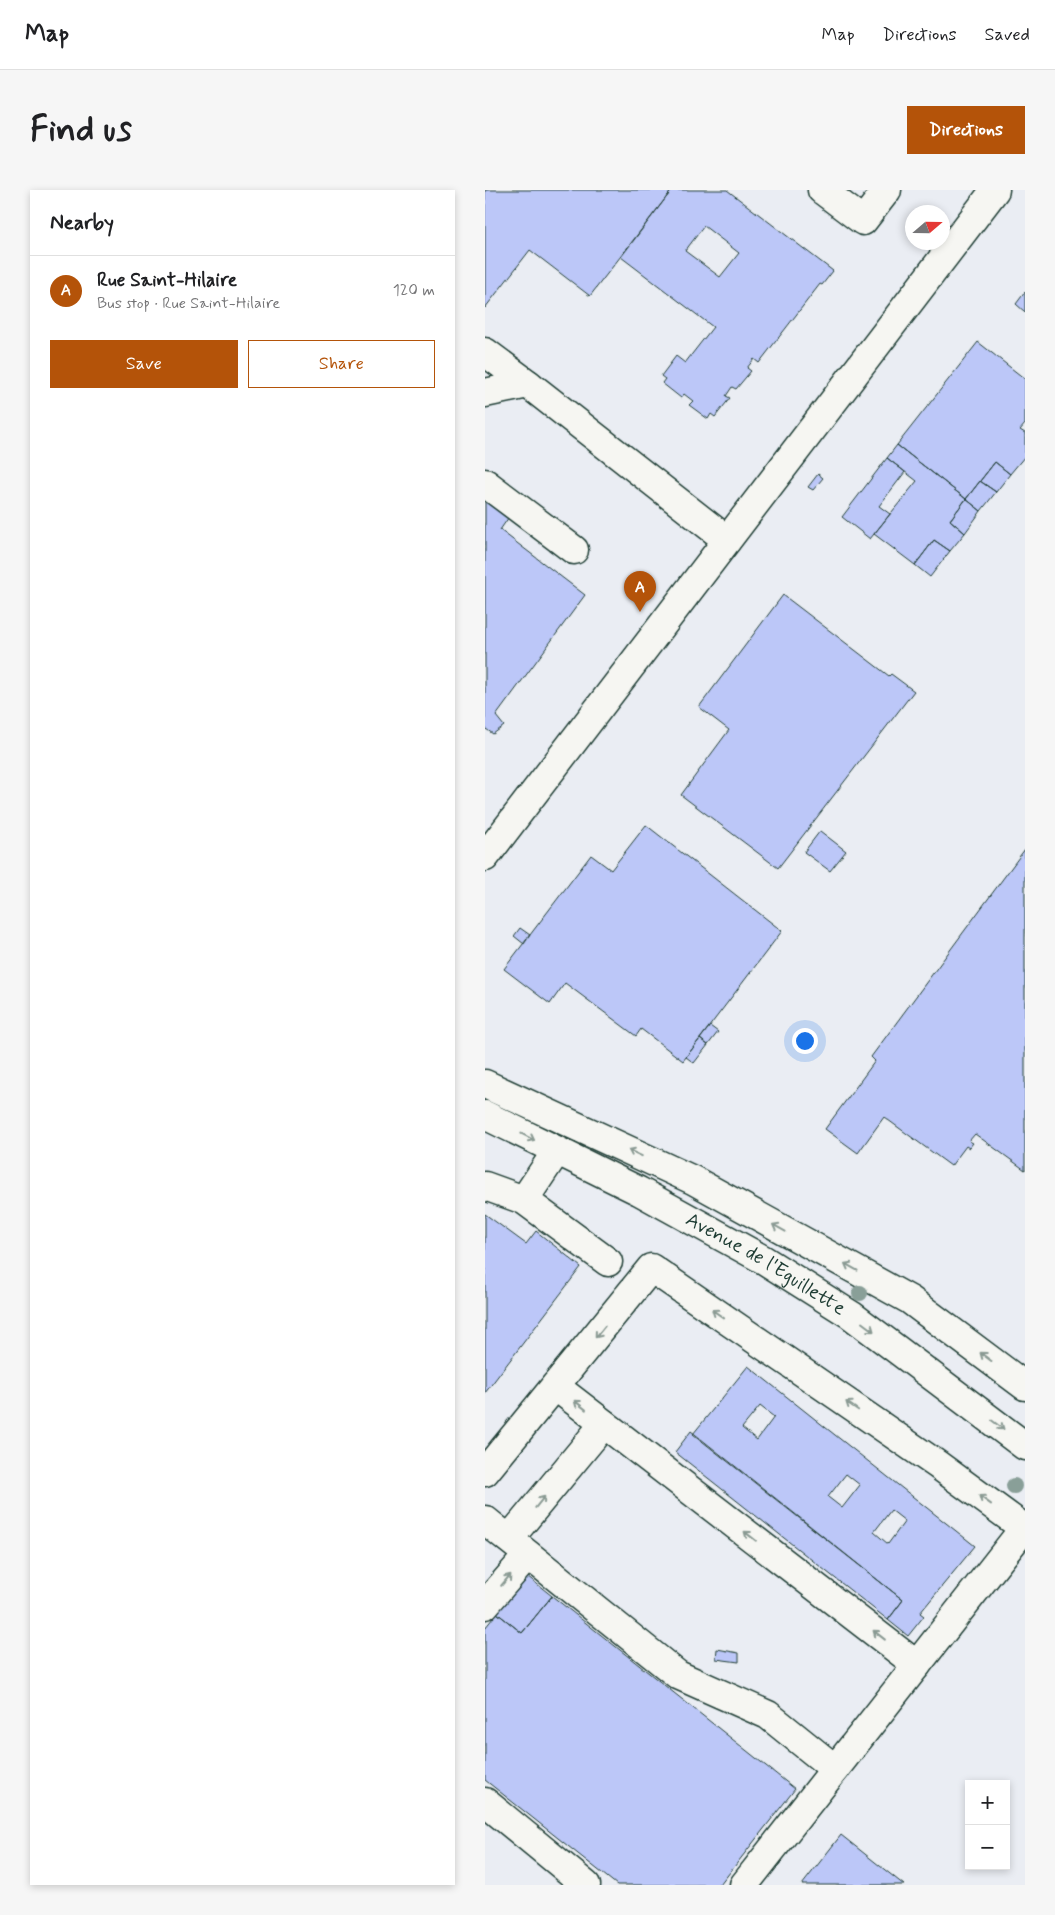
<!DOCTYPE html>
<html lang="en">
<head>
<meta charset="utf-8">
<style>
	body { margin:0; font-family:Mynerve,sans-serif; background:#f6f6f6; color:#202124 }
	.controls { position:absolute; right:15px; bottom:15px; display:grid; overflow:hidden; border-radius:0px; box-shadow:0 2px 8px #0003 }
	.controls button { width:45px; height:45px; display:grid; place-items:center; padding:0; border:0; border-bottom:1px solid #e0e0e0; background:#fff; color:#202124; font:25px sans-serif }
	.compass { position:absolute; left:420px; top:15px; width:45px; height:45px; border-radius:50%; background:#fff; box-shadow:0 2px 8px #0003; rotate:70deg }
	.you { position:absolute; left:319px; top:850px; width:18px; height:18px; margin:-12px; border:4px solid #fff; border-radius:50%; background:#1a73e8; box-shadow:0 0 0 8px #1a73e833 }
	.badge { display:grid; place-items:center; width:32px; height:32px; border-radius:50%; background:#b45309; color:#fff; font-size:16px; font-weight:700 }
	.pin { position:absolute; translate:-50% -41px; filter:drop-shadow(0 1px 2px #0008) }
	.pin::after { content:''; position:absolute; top:26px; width:18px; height:15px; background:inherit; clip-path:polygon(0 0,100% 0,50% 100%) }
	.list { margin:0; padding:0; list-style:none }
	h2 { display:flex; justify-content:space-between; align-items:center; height:65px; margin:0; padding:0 20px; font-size:21px }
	h2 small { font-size:16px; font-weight:400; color:#757577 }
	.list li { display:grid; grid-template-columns:32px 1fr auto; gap:15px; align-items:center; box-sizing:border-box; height:70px; padding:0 20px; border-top:1px solid #e0e0e0 }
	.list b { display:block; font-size:19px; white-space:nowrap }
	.list p { margin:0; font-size:16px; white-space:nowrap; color:#757577 }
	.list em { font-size:16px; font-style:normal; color:#757577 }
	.actions { display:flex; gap:10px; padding:15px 20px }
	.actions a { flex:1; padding:11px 0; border:1px solid #b45309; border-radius:0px; text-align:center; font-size:18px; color:#b45309 }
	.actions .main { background:#b45309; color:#fff }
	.map { position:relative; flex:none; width:540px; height:1695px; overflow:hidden; border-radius:0px }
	header { display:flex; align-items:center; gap:30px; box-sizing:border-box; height:70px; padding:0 25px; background:#fff; border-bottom:1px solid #e0e0e0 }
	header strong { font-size:24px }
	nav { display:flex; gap:28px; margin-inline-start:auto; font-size:18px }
	.intro { display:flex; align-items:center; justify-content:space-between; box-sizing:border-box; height:120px; padding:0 30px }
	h1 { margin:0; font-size:35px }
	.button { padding:12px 22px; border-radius:0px; background:#b45309; color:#fff; font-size:18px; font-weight:700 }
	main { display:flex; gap:30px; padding:0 30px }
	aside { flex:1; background:#fff; border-radius:0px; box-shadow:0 2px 8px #0003 }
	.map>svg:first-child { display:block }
	.building { fill:#bcc7f8; stroke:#1f3d34; fill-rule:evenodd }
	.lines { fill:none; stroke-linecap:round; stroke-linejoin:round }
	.minor-casing { stroke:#1f3d34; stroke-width:31 }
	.minor { stroke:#f6f6f2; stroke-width:28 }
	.tree { fill:#899f98 }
	.oneway { stroke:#8a9a93 }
	.labels { text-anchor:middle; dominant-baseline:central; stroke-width:5; stroke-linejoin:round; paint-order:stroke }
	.street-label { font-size:20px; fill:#1f3d34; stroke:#f6f6f2 }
</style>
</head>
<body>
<header>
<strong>Map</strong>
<nav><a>Map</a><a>Directions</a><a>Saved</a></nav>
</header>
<div class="intro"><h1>Find us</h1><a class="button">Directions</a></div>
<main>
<aside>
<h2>Nearby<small></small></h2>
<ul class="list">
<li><span class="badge">A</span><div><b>Rue Saint-Hilaire</b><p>Bus stop · Rue Saint-Hilaire</p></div><em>120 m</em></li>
</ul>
<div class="actions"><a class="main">Save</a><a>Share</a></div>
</aside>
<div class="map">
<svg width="540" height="1695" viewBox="0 0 540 1695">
	<rect width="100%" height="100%" fill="#eaedf3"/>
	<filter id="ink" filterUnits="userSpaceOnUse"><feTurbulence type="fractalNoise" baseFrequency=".02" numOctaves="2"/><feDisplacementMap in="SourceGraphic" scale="10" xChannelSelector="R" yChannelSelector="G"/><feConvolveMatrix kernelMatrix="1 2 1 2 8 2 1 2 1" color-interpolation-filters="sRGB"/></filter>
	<g filter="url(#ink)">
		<!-- building -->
		<path class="building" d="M0,0H187L105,106L45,60L0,118Z
			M187,0H242L348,81L337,95L335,94L274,173L269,169L262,178L266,181L251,199L247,197L241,206L245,208L230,227L226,224L223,229L204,215L208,211L199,204L196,208L177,193L180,189L176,186L191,166L200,173L228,137L136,67ZM219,36L254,63L235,87L200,61Z
			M540,102V122L531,114Z
			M493,152L540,189V234L535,240L540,243V266L525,284L510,272L481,309L412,255Z
			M412,255L481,309L465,330L480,343L465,361L449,350L430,375L389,344L432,291L402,268Z
			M402,268L420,282L394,316L405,324L385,349L357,327Z
			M510,272L525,284L511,302L495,291Z
			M333,284L338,288L328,300L323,297Z
			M495,291L511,302L496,321L481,309Z
			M0,304L26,324L15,340L100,405L11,526L19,536L8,544L1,539L0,540Z
			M481,309L496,321L480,343L465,330Z
			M449,350L465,361L445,387L430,375Z
			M298,405L404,486L406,484L429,501L293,678L196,605L244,540L214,517Z
			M161,635L297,741L198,871L156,839L151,846L80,793L65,814L19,779L106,665L126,680Z
			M335,641L361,661L345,681L319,662Z
			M540,659V980L490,944L484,951L488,953L484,958L481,956L466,976L399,927L373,963L340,939L390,871L386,867Z
			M35,738L45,745L39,754L29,746Z
			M225,836L233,842L223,855L215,849Z
			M215,849L223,855L209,873L201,867Z
			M0,1024L41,1054L51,1041L96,1077L0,1203Z
			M263,1176L490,1356L435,1423L439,1426L423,1446L403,1430L418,1410L208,1244ZM275,1216L289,1227L272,1250L257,1238ZM361,1284L375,1295L357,1318L343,1307ZM406,1320L420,1331L403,1354L389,1342Z
			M206,1241L418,1410L403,1430L190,1262Z
			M42,1386L67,1406L37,1443L12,1423Z
			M67,1406L310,1599L235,1695H132L0,1590V1438L12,1423L37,1443Z
			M232,1459L254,1463V1472L231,1469Z
			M356,1645L419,1695H317Z"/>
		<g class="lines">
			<defs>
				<g id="minor">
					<path d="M337,0L378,31L402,0"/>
					<path d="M0,162L43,194L0,203"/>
					<path d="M43,194L242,350"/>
					<path d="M0,293L89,360"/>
					<path d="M0,667L510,0"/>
					<path d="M0,894L208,990L425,1110L540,1196"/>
					<path id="s1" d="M0,925L154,1001L279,1070L366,1125L540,1256"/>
					<path d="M0,996L39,1010L123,1072"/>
					<path d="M39,1010L71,962"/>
					<path d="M70,1196L432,1475"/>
					<path d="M0,1282L166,1078L453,1275L539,1338"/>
					<path d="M0,1330L193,1485L283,1525L350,1579"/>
					<path d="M24,1349L119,1234"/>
					<path d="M0,1415L43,1365"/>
					<path d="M0,1612L101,1695"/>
					<path d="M259,1695L540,1337"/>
				</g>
			</defs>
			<!-- minor casing -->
			<use href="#minor" class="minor-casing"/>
			<!-- minor -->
			<use href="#minor" class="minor"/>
		</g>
		<!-- trees -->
		<g class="tree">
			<circle cx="375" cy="1103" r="8"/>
			<circle cx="529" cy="1296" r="8"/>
		</g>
		<!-- one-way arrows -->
		<defs><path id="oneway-shaft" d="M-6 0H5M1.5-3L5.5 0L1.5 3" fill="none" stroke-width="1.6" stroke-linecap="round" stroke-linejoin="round" transform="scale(1.25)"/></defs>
		<g class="oneway">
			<use href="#oneway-shaft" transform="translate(43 947) rotate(27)"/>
			<use href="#oneway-shaft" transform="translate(150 963) rotate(-155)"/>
			<use href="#oneway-shaft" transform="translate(294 1038) rotate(-151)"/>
			<use href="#oneway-shaft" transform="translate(366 1077) rotate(-151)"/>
			<use href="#oneway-shaft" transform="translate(233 1124) rotate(-145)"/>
			<use href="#oneway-shaft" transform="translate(383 1137) rotate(37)"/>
			<use href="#oneway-shaft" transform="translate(115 1142) rotate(129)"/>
			<use href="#oneway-shaft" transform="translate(501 1167) rotate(-143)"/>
			<use href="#oneway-shaft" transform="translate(95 1215) rotate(-142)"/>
			<use href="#oneway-shaft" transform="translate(367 1216) rotate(-145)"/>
			<use href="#oneway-shaft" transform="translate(513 1235) rotate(37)"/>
			<use href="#oneway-shaft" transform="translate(500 1310) rotate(-144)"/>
			<use href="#oneway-shaft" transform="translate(55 1312) rotate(-51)"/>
			<use href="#oneway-shaft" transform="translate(265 1346) rotate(-142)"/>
			<use href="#oneway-shaft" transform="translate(21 1390) rotate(-50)"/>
			<use href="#oneway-shaft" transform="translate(394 1445) rotate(-142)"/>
		</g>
	</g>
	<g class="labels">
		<!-- street labels -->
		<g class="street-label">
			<text stroke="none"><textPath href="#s1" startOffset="318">Avenue de l'Eguillette</textPath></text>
		</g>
	</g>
</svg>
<div class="controls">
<button>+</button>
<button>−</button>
</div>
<svg class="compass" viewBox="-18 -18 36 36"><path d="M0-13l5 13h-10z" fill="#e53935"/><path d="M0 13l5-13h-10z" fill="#757577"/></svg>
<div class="you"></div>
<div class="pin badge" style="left:155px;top:422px">A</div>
</div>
</main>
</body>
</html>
